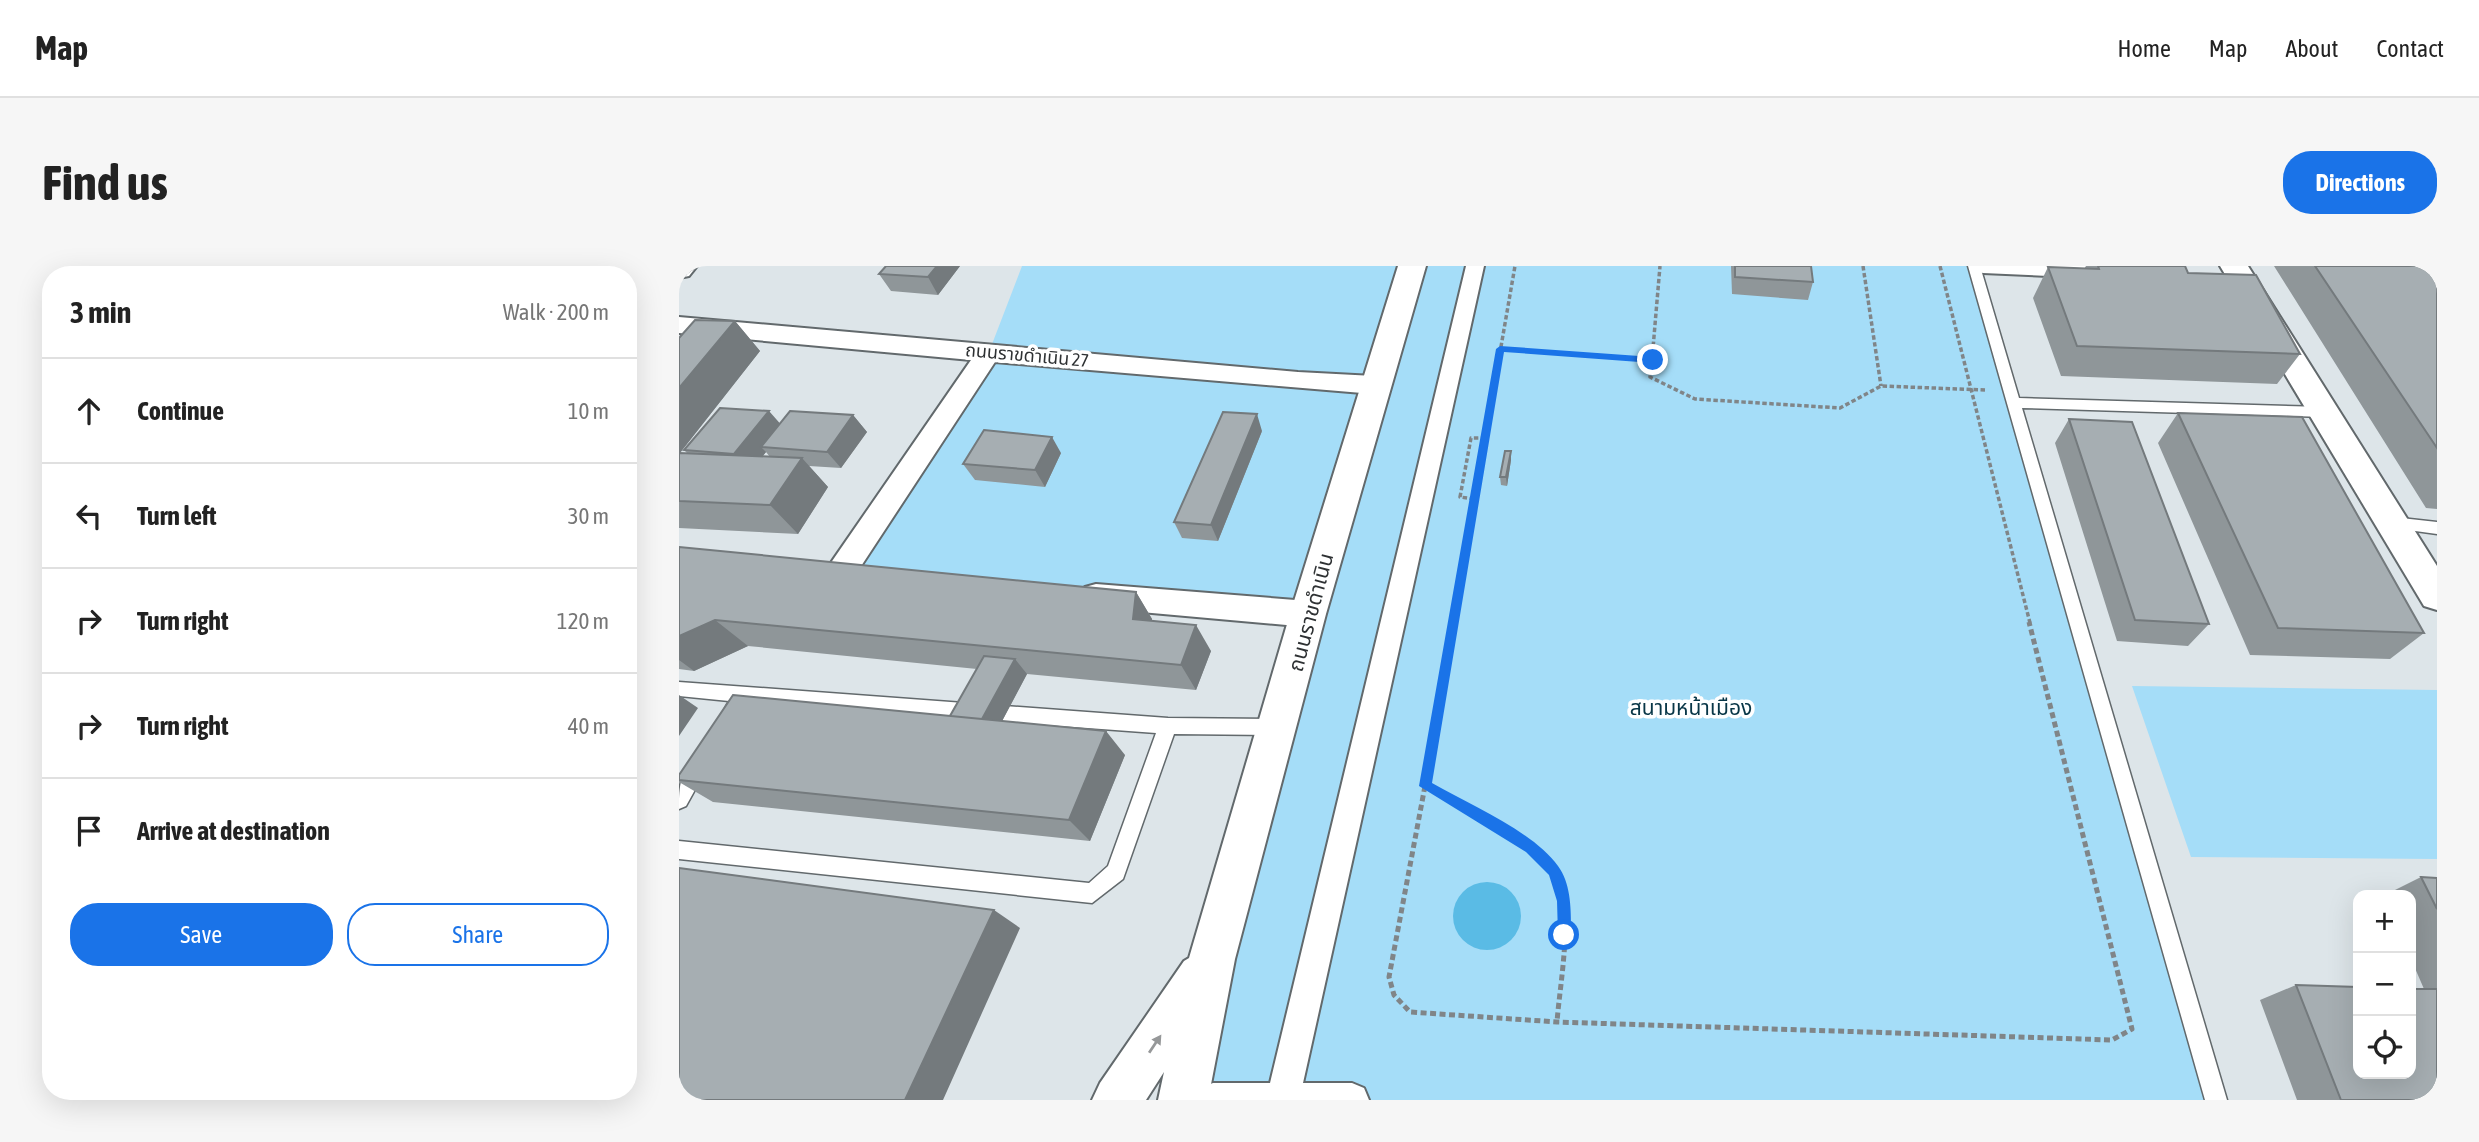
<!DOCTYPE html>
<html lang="en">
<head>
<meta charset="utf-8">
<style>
	body { margin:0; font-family:"Asap Condensed","Noto Sans Thai",sans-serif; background:#f6f6f6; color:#222 }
	.controls { position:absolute; right:21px; bottom:21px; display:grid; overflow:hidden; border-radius:14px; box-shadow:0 7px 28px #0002 }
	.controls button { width:63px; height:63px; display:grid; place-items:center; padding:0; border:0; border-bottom:2px solid #e0e0e0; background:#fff; color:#222; font:35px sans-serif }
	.stop { position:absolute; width:21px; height:21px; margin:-16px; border:5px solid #1a73e8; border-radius:50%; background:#fff }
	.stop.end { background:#1a73e8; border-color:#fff; box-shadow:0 2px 7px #0008 }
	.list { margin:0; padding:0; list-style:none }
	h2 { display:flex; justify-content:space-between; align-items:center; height:91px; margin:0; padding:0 28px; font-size:30px }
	h2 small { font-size:23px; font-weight:400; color:#767676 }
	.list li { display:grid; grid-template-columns:46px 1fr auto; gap:21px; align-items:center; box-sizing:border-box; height:105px; padding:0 28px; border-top:2px solid #e0e0e0 }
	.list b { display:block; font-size:26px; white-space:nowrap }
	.list em { font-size:23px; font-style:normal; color:#767676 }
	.actions { display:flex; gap:14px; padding:21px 28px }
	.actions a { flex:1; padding:16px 0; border:2px solid #1a73e8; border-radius:28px; text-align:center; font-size:24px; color:#1a73e8 }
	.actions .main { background:#1a73e8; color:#fff }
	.icon { flex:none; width:38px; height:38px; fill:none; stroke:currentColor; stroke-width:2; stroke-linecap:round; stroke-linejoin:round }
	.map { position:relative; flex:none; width:1758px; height:834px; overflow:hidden; border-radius:28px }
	header { display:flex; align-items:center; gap:42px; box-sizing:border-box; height:98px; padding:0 35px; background:#fff; border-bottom:2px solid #e0e0e0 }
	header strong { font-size:33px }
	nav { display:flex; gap:38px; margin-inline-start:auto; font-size:24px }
	.intro { display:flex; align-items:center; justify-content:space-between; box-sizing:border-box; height:168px; padding:0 42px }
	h1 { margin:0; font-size:49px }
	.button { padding:18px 32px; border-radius:28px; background:#1a73e8; color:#fff; font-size:24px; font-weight:700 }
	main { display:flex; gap:42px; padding:0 42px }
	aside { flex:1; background:#fff; border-radius:28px; box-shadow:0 7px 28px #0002 }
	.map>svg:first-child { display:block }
	.green { fill:#a5ddf8 }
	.water { fill:#5abbe5 }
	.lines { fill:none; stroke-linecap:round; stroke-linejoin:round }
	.service-casing { stroke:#62696c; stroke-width:3 }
	.pedestrian-casing { stroke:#62696c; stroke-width:4 }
	.minor-casing { stroke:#62696c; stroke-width:4 }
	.tertiary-casing { stroke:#62696c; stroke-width:4 }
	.secondary-casing { stroke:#62696c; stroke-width:4 }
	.path-far1 { stroke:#808588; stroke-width:3.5; stroke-dasharray:4.5 2.5; stroke-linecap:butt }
	.path { stroke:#808588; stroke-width:5; stroke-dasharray:6 3.5; stroke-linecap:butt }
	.service { fill:#fff; fill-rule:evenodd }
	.pedestrian { fill:#fff; fill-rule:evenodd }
	.minor { fill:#fff; fill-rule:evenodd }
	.tertiary { fill:#fff; fill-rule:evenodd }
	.secondary { fill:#fff; fill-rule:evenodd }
	.wall { fill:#8f9699; fill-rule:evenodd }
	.shaded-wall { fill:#747a7d }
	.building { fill:#a6aeb2; stroke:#747a7d; stroke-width:2 }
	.oneway { fill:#969899 }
	.route { fill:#1a73e8 }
	.labels { text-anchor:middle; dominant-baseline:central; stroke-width:7; stroke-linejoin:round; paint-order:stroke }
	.far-street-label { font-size:18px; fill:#2e3133; stroke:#fff }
	.street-label { font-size:21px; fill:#2e3133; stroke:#fff }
	.park-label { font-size:21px; fill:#083647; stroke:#fff }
</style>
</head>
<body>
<header>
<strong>Map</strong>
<nav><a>Home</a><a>Map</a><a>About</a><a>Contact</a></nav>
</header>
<div class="intro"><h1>Find us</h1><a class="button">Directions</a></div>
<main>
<aside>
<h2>3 min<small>Walk · 200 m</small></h2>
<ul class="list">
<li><svg class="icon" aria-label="ahead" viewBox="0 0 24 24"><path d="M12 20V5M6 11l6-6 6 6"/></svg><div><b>Continue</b></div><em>10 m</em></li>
<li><svg class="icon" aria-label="left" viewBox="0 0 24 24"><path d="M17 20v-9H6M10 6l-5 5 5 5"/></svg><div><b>Turn left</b></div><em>30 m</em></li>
<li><svg class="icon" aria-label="right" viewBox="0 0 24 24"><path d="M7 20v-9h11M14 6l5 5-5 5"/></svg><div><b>Turn right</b></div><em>120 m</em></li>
<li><svg class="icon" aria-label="right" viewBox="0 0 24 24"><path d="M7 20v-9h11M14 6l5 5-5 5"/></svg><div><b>Turn right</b></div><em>40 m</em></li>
<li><svg class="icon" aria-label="arrive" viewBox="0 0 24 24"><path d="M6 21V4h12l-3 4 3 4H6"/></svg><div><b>Arrive at destination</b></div></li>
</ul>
<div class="actions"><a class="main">Save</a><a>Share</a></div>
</aside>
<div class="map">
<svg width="1758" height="834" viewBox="0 0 1758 834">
	<rect width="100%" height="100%" fill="#dde5e9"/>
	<!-- green -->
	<path class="green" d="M343,0H1295L1537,834H504L629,348L160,309L310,86Z
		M1453,420L1758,424V593L1512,591Z"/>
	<!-- water -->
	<path class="water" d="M774 650a34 34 0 1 1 68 0a34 34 0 1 1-68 0Z"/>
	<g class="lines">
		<defs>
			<path id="service" d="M1289,0H1301L1340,132L1645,141L1652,146L1645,151L1343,142L1548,834H1526Z
				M1713,251L1758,256V268L1707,261L1705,257L1707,253Z
				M0,416L489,452L600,453L606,455L609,461L606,467L600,469L495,468L444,613L413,637L0,593V575L410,617L429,600L477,467L69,437C62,447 59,458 46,453L43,448L50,435L0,430Z
				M19,494L26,496L28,502L7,540L0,543C0,525 0,501 19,494Z"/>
			<path id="pedestrian" d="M787,0H805L624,817H673L685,822L690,834H517L522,822L534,817H591Z"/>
			<path id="minor" d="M1292,0H1423L1426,5L1422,10L1414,12L1304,7L1296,5Z
				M0,51L619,106L695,110L704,113L708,119L704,125L695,128L316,96L171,317L160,321L149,317L145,309L149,301L292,94L0,67Z
				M417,318L629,335L640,339L645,348L640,357L629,361L417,342L406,339L401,330L406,321Z"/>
			<path id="tertiary" d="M0,0H18L10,10L0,12Z
				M1541,0H1569L1758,300V344L1745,340Z"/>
			<path id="secondary" d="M719,0H747L647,348L556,693L529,834H479L485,806L467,834H413L421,817L505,695L510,692L611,348Z"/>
		</defs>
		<!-- service casing -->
		<use href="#service" class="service-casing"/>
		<!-- pedestrian casing -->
		<use href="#pedestrian" class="pedestrian-casing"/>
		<!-- minor casing -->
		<use href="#minor" class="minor-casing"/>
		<!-- tertiary casing -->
		<use href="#tertiary" class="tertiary-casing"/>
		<!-- secondary casing -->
		<use href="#secondary" class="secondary-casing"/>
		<!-- path-far1 -->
		<path class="path-far1" d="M1184,0L1202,120
			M1261,0L1351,357
			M821,83L973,94L971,111L1016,133L1161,142L1202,120L1306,124
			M973,94L981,0
			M795,233L781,231L792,172H806
			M774,357L836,0"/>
		<!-- path -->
		<path class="path" d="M774,356L746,520C776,537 861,578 876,606C896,642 881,715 878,756
			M746,520L710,711L715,729L731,746L878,756L1433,774L1453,763L1350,356"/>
		<!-- service -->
		<use href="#service" class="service"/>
		<!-- pedestrian -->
		<use href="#pedestrian" class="pedestrian"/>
		<!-- minor -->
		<use href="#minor" class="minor"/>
		<!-- tertiary -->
		<use href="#tertiary" class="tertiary"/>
		<!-- secondary -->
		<use href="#secondary" class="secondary"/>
	</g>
	<!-- wall -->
	<path class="wall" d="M281,0L259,29L212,25L200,8Z
		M1052,0H1132L1134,16L1129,34L1053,28Z
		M1407,0H1506L1509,7L1621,88L1598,118L1382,110L1354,32L1369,1L1405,3Z
		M1595,0H1758V243L1747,242Z
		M56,55L81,85L1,187H8L5,184L101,157L174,149L188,166L162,202L130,200L149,221L119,268L0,262V72ZM87,186L91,191H83Z
		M1499,147L1745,367L1711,393L1571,389L1479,177Z
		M1390,153L1530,358L1509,380L1438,375L1376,177Z
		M583,165L539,275L503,272L495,256Z
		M832,185V194L828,220L822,219L821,211Z
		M382,187L366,221L296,214L284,198Z
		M0,281L457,326L473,353V355L532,385L517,424L348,408L323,455L446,489L411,575L34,536L0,516V509L271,450L298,403L69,380L15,405L0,403Z
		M1742,611L1758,612V834H1618L1581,734L1617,719L1745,723L1732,693V629H1706Z"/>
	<!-- shaded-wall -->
	<path class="shaded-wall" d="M258,0H281L259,29L249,11Z
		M56,55L81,85L0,188V122Z
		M90,145L105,162L82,181L87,186L72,205L55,188Z
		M578,148L583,165L539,275L532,259Z
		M174,149L188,166L162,202L148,186Z
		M373,171L382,187L366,221L356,204Z
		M832,185V194L828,220L827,211Z
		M123,192L149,221L119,268L91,239Z
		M457,326L473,353L471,379L454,353Z
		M36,354L69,380L15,405L0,394V370Z
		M517,359L532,385L517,424L502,399Z
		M336,393L348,408L312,476L298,462Z
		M0,429L19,442L0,470Z
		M427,465L446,489L411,575L390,554Z
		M315,644L341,662L264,834H226Z"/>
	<!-- building -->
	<path class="building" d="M207,0H258L249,11L200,8Z
		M1056,0H1132L1134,16L1056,11Z
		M1419,0H1506L1509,7L1577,9L1621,88L1398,80L1369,1L1420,3Z
		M1636,0H1758V182Z
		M16,54L56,55L0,122V72Z
		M41,142L90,145L55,188L5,184Z
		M111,145L174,149L148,186L82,181Z
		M544,146L578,148L532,259L495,256Z
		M1499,147L1623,151L1745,367L1599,362Z
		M1390,153L1453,156L1530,358L1456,354Z
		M305,164L373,171L356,204L284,198Z
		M826,185H832L827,211H821Z
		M0,187L123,192L91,239L0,235Z
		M0,281L457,326L454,353L517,359L502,399L36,354L0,370Z
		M305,390L336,393L303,453L271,450Z
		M54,429L427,465L390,554L0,514V509Z
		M0,602L315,644L226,834H0Z
		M1742,611L1758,612V643Z
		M1617,719L1679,721V808H1732V723H1758V834H1662Z"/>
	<!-- one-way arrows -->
	<defs><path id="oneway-solid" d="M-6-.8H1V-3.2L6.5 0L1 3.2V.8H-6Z" transform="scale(1.75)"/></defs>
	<use class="oneway" href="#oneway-solid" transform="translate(476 778) rotate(-56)"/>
	<!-- route -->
	<path class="route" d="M821,80L974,91L978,94L974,97L825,86L753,517C791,539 854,565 879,600C893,619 892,647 892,669L885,675L879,669L878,635L870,609L847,586L740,520L817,83Z"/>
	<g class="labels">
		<!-- far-street labels -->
		<g class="far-street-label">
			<text transform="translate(348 89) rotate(5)">ถนนราขดำเนิน 27</text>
		</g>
		<!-- street labels -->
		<g class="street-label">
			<text transform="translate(631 346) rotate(-75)">ถนนราขดำเนิน</text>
		</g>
		<!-- park labels -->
		<g class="park-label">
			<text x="1012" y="441">สนามหน้าเมือง</text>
		</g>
	</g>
</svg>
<div class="controls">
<button>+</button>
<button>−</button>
<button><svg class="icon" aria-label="locate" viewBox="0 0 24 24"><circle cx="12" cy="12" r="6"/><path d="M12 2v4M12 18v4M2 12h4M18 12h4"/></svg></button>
</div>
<div class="stop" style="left:885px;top:669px"></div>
<div class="stop end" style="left:974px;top:94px"></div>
</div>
</main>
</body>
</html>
